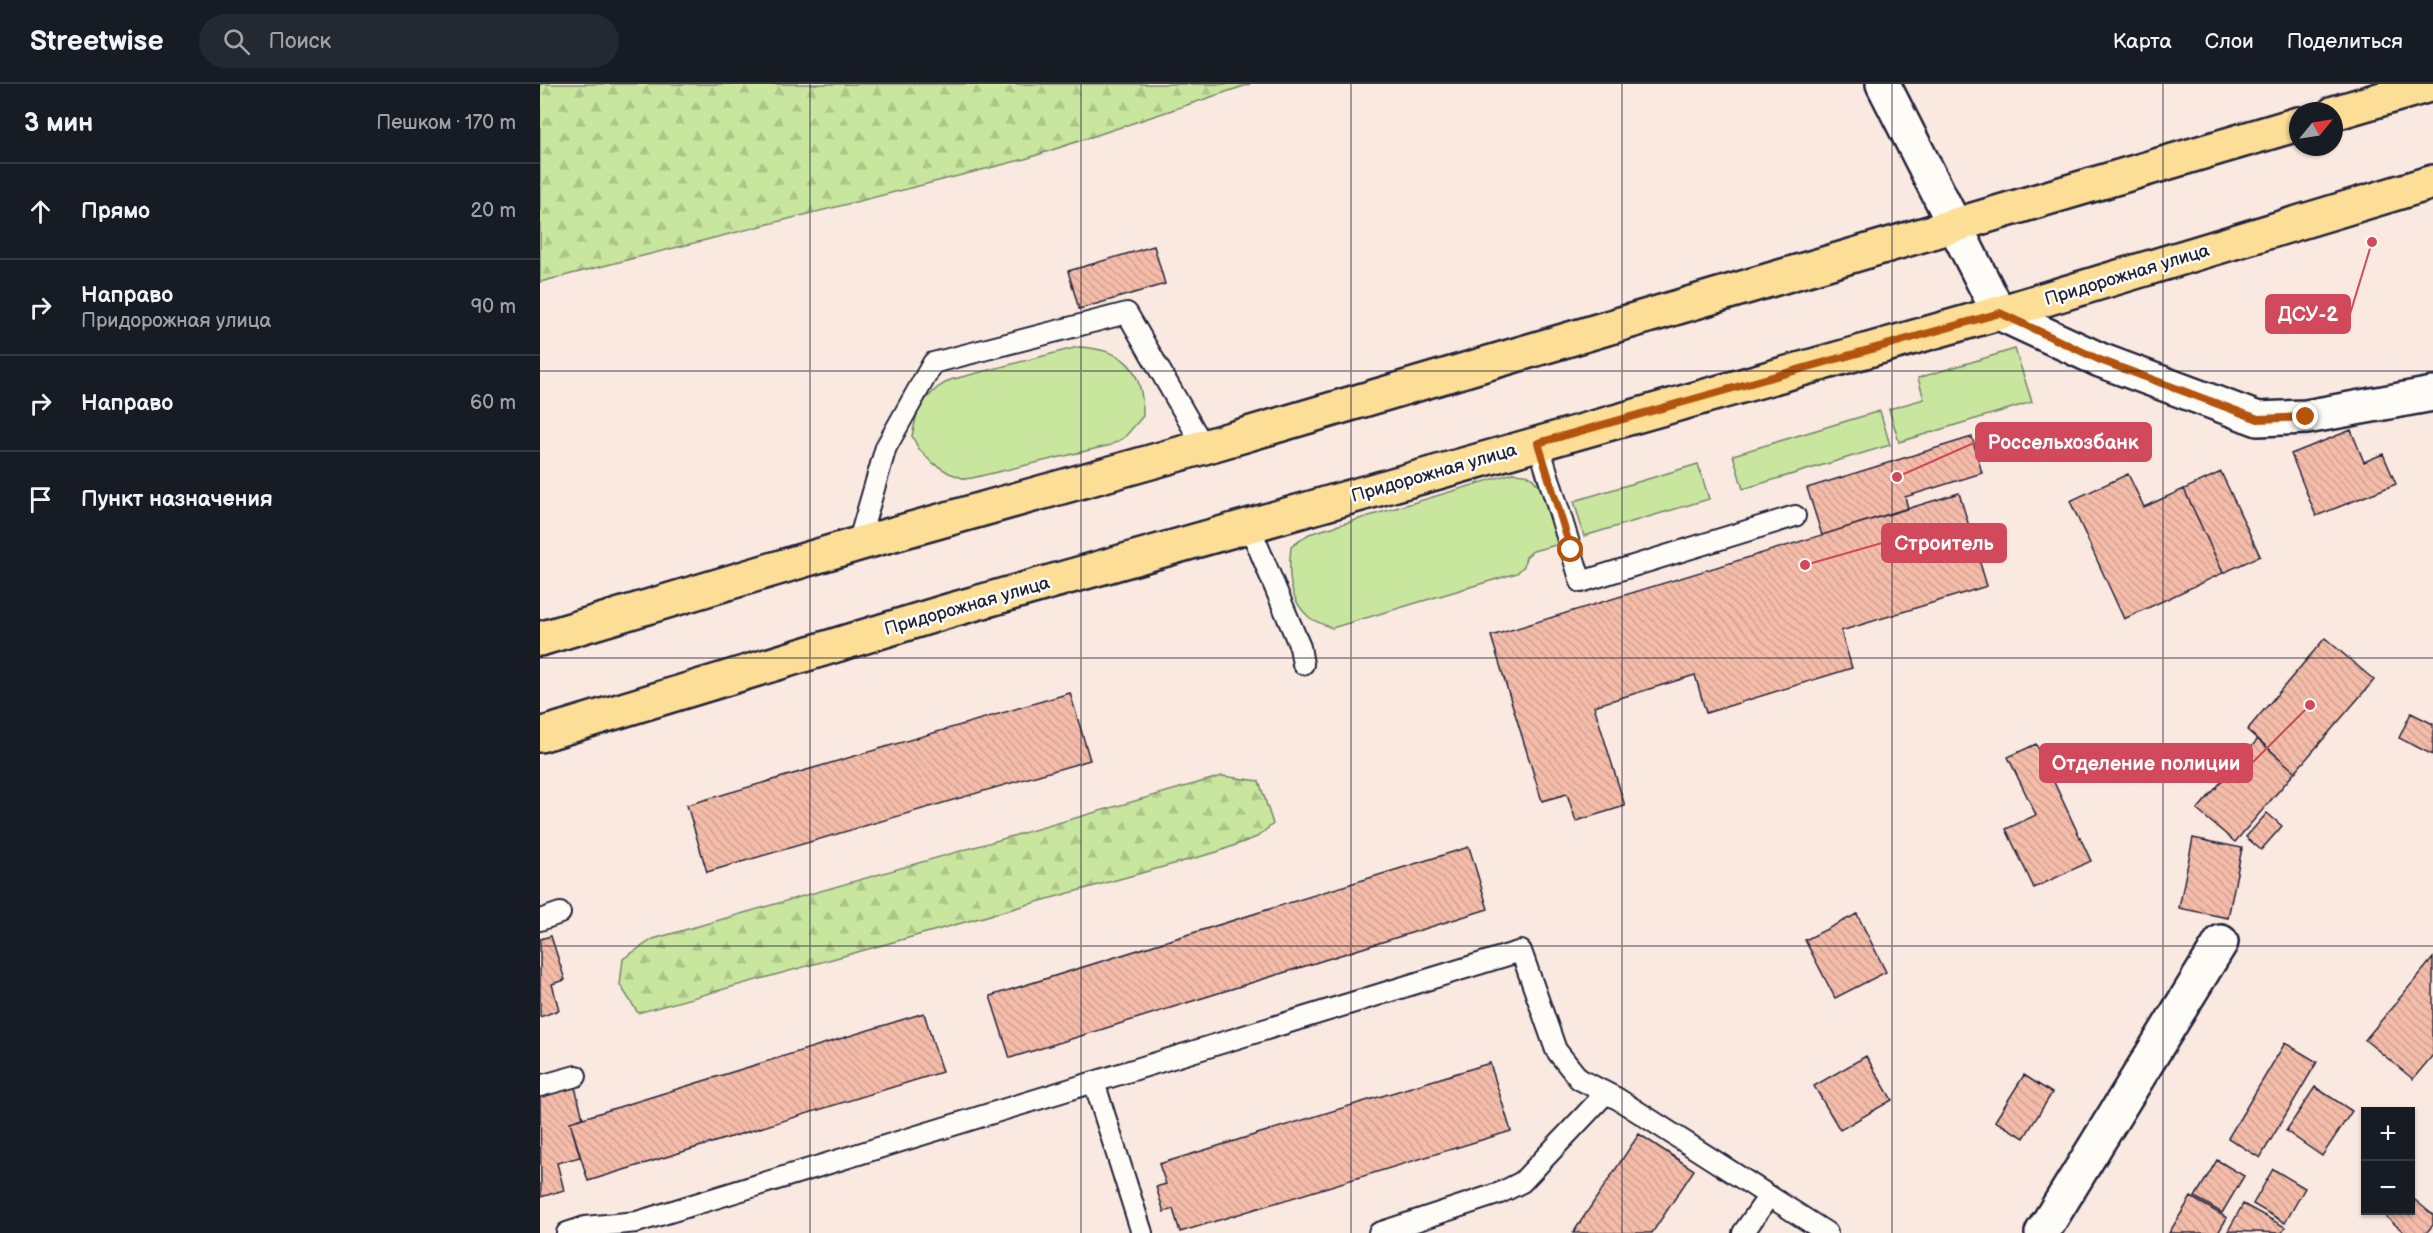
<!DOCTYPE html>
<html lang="ru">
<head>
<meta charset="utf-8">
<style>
	body { margin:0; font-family:"Balsamiq Sans",sans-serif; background:#242831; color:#f1f3f6 }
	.controls { position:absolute; right:18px; bottom:18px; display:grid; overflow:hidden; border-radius:0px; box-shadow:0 2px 4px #0004 }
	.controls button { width:54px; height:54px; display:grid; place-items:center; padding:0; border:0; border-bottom:2px solid #363941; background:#171b24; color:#f1f3f6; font:30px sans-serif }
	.compass { position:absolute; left:1749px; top:18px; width:54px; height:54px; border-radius:50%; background:#171b24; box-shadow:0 2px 4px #0004; rotate:60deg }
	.stop { position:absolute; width:18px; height:18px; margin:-14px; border:4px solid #b45309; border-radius:50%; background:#fff }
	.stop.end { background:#b45309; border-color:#fff; box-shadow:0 2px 6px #0008 }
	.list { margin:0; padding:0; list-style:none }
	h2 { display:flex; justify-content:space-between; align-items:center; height:78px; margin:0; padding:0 24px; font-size:26px }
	h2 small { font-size:20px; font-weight:400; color:#9ea1a6 }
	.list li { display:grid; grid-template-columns:39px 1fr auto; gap:18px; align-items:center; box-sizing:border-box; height:96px; padding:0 24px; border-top:2px solid #363941 }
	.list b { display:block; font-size:22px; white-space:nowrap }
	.list p { margin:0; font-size:20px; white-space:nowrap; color:#9ea1a6 }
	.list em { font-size:20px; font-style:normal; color:#9ea1a6 }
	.icon { flex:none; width:33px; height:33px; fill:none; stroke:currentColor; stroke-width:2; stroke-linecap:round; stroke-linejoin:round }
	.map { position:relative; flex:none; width:1893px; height:1149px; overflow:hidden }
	header { display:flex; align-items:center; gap:36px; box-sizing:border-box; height:84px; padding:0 30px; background:#171b24; border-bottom:2px solid #363941 }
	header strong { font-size:28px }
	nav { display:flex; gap:33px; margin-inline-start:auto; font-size:21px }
	.search { width:420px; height:54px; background:#242831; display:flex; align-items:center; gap:15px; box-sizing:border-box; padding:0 21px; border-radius:33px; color:#9ea1a6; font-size:22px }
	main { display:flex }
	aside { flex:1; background:#171b24 }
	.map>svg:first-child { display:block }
	.grass { fill:#c8e69e; stroke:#75846c; stroke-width:1.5 }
	.forest { fill:url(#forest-firs); stroke:#75846c; stroke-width:1.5 }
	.building { fill:url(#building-back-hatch); stroke:#22223b; stroke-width:1.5 }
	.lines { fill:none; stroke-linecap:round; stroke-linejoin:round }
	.lane-casing { stroke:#22223b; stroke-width:24 }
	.street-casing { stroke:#22223b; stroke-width:38 }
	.secondary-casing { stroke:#22223b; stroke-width:38 }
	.primary-casing { stroke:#22223b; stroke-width:38 }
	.lane { stroke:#fdfcf7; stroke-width:20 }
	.street { stroke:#fdfcf7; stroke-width:33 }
	.secondary { stroke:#fdfcf7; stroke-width:33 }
	.primary { stroke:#fcde96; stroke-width:33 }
	.route { stroke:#b45309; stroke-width:8 }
	.grid { fill:none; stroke:#22223b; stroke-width:1.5; stroke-opacity:0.55 }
	.labels { text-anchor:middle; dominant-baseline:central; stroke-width:5; stroke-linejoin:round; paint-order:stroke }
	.street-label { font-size:18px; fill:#22223b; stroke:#fdfcf7 }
	.leader { fill:none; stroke:#d1495b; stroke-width:2 }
	.callout-dot { fill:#d1495b; stroke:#fdfcf7; stroke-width:2 }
	.callout { fill:#d1495b; stroke:#d1495b; stroke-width:2 }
	.callout-label { font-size:20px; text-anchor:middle; font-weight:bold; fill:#fff }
</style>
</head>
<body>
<header>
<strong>Streetwise</strong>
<div class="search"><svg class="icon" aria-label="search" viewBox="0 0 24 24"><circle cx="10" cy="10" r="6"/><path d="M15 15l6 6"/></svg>Поиск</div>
<nav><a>Карта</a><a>Слои</a><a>Поделиться</a></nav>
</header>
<main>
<aside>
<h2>3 мин<small>Пешком · 170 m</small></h2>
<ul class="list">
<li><svg class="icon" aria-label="ahead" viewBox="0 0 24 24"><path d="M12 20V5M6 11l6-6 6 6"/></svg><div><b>Прямо</b></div><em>20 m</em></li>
<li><svg class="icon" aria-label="right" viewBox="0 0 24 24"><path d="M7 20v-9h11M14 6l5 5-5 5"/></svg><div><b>Направо</b><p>Придорожная улица</p></div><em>90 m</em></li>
<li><svg class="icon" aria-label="right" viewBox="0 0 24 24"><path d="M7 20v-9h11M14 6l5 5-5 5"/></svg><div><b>Направо</b></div><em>60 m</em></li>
<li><svg class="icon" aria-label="arrive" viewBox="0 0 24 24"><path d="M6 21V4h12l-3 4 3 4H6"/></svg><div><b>Пункт назначения</b></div></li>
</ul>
</aside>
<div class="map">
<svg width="1893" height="1149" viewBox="0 0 1893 1149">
	<defs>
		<pattern id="forest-firs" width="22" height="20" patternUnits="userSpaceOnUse" patternTransform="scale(1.5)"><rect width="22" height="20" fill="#c8e69e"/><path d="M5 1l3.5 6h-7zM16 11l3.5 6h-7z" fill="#acc589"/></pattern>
		<pattern id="building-back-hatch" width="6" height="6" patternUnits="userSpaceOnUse" patternTransform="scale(1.5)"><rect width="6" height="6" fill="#f4bca9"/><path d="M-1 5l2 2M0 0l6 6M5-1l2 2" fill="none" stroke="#d1a192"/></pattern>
	</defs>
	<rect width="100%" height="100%" fill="#fae9e0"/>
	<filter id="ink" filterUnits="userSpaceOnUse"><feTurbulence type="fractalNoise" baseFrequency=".0167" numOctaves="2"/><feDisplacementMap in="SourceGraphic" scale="12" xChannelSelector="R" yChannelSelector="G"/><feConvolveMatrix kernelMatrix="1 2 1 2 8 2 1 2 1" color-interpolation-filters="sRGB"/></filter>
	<g filter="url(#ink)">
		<!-- grass -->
		<path class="grass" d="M538,263C586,265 603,285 603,332L584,354L571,361L432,394L425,395L409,389L391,378L379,365L372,352L377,329L386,315L397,304L410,296Z
			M1475,265L1492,318L1359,358L1349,325L1384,315L1378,294Z
			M1340,327L1350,361L1203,405L1193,371Z
			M1158,380L1169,415L1044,452L1034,417Z
			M973,389C977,390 984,389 987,391C1006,400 1014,442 1020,460L993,467L986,473L984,482L977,489L792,544C785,541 776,538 770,534C748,516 748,488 751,463L769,450Z"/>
		<!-- forest -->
		<path class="forest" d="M0,0H710L485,75L0,198Z
			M682,692L719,697L733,740L717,753L677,768L98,929L80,901L83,875L113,855Z"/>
		<!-- building -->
		<path class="building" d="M614,162L625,200L539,225L528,187Z
			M1811,346L1824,378L1843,370L1856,400L1776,432L1751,370Z
			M1432,353L1442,389L1365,413L1368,424L1282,451L1267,404Z
			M1681,388L1720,472L1683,489L1644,405Z
			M1588,390L1604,423L1644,405L1683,489L1584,535L1530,417Z
			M1419,409L1447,502L1301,547L1312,584L1166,629L1155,591L1054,622L1085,722L1036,737L1027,710L1002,717L951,552Z
			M1785,554L1834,596L1755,688L1707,646Z
			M530,609L550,676L167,788L147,721Z
			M1871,629L1893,640V671L1859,654Z
			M1718,655L1755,688L1695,758L1657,726Z
			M1496,660L1551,777L1494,804L1466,745L1496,731L1468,673Z
			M1727,729L1742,742L1721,766L1706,753Z
			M1653,754L1702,764L1688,834L1639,824Z
			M929,763L948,825L470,974L450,912Z
			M1317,830L1346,888L1295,914L1265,856Z
			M11,852L25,896L12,900L19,926L0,933V855Z
			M1893,874V971L1873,995L1825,956Z
			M384,929L402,988L48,1097L30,1038Z
			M1745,959L1777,978L1720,1074L1688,1054Z
			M1326,972L1352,1016L1300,1046L1274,1002Z
			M950,979L971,1047L640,1148L633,1125L624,1128L616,1103L626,1100L619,1080Z
			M1484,991L1512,1009L1484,1054L1455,1037Z
			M34,999L43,1034L30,1038L40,1073L17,1079L24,1106L1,1113L0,1008Z
			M1775,1003L1812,1027L1782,1072L1746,1047Z
			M1099,1050L1154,1086L1112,1149H1033Z
			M1677,1076L1704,1092L1682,1129L1655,1113Z
			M1733,1085L1765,1104L1745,1139L1713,1120Z
			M1870,1112L1893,1131V1141L1886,1149H1865L1838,1126H1870Z
			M1651,1113L1687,1134L1678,1149H1629Z
			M1703,1120L1745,1143L1742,1149L1688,1147Z"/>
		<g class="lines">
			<defs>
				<path id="lane" d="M998,359L1041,498L1255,432
					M709,441L760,563L763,580
					M318,460L346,363L393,279L587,229L664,363
					M0,836L20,829
					M554,998L602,1149
					M0,1002L36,992
					M45,1143L97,1138L981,867L1016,966L1039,995L1078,1015L1287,1149
					M27,1149L45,1143L46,1149
					M839,1149L960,1109L982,1098L1066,1009
					M1203,1149L1229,1112"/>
				<path id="street" d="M1459,229L1560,276L1718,335L1766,333L1893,310
					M1502,1149L1681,858"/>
				<path id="secondary" d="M1343,0L1459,229"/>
				<path id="primary" d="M1794,29L1893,0
					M0,555L318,460L664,363L1758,40
					M0,651L408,527L1459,229L1893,98"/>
			</defs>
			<!-- lane casing -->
			<use href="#lane" class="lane-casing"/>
			<!-- street casing -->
			<use href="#street" class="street-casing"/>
			<!-- secondary casing -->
			<use href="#secondary" class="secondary-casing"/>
			<!-- primary casing -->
			<use href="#primary" class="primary-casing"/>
			<!-- lane -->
			<use href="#lane" class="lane"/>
			<!-- street -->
			<use href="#street" class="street"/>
			<!-- secondary -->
			<use href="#secondary" class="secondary"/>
			<!-- primary -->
			<use href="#primary" class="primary"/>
		</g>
	</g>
	<g class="lines" filter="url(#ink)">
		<!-- route -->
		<path class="route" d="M1031,466L998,359L1460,229L1560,276L1718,335L1766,333"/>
	</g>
	<!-- grid -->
	<path class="grid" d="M270,0V1149M541,0V1149M811,0V1149M1082,0V1149M1352,0V1149M1623,0V1149M0,287H1893M0,574H1893M0,862H1893"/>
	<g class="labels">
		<!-- street labels -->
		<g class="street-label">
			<text transform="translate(1587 191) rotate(-17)">Придорожная улица</text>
			<text transform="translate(894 389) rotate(-16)">Придорожная улица</text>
			<text transform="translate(427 522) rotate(-16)">Придорожная улица</text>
		</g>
	</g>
	<!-- callouts -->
	<path class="leader" d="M1832 158L1810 230M1357 393L1436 358M1265 481L1342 459M1770 621L1712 679"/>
	<g class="callout-dot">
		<circle cx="1832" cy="158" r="6"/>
		<circle cx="1357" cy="393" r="6"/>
		<circle cx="1265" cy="481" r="6"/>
		<circle cx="1770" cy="621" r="6"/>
	</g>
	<g class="callout">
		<rect x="1726" y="211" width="84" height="38" rx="6"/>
		<rect x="1436" y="339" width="175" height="38" rx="6"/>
		<rect x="1342" y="440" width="124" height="38" rx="6"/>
		<rect x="1500" y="660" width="212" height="38" rx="6"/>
	</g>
	<g class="callout-label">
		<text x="1768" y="237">ДСУ-2</text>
		<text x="1523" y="365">Россельхозбанк</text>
		<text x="1404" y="466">Строитель</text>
		<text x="1606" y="686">Отделение полиции</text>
	</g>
</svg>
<div class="controls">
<button>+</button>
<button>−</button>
</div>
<svg class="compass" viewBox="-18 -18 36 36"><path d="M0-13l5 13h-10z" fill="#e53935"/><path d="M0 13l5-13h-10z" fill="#9ea1a6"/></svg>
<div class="stop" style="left:1031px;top:466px"></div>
<div class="stop end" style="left:1766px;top:333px"></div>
</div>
</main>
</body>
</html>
